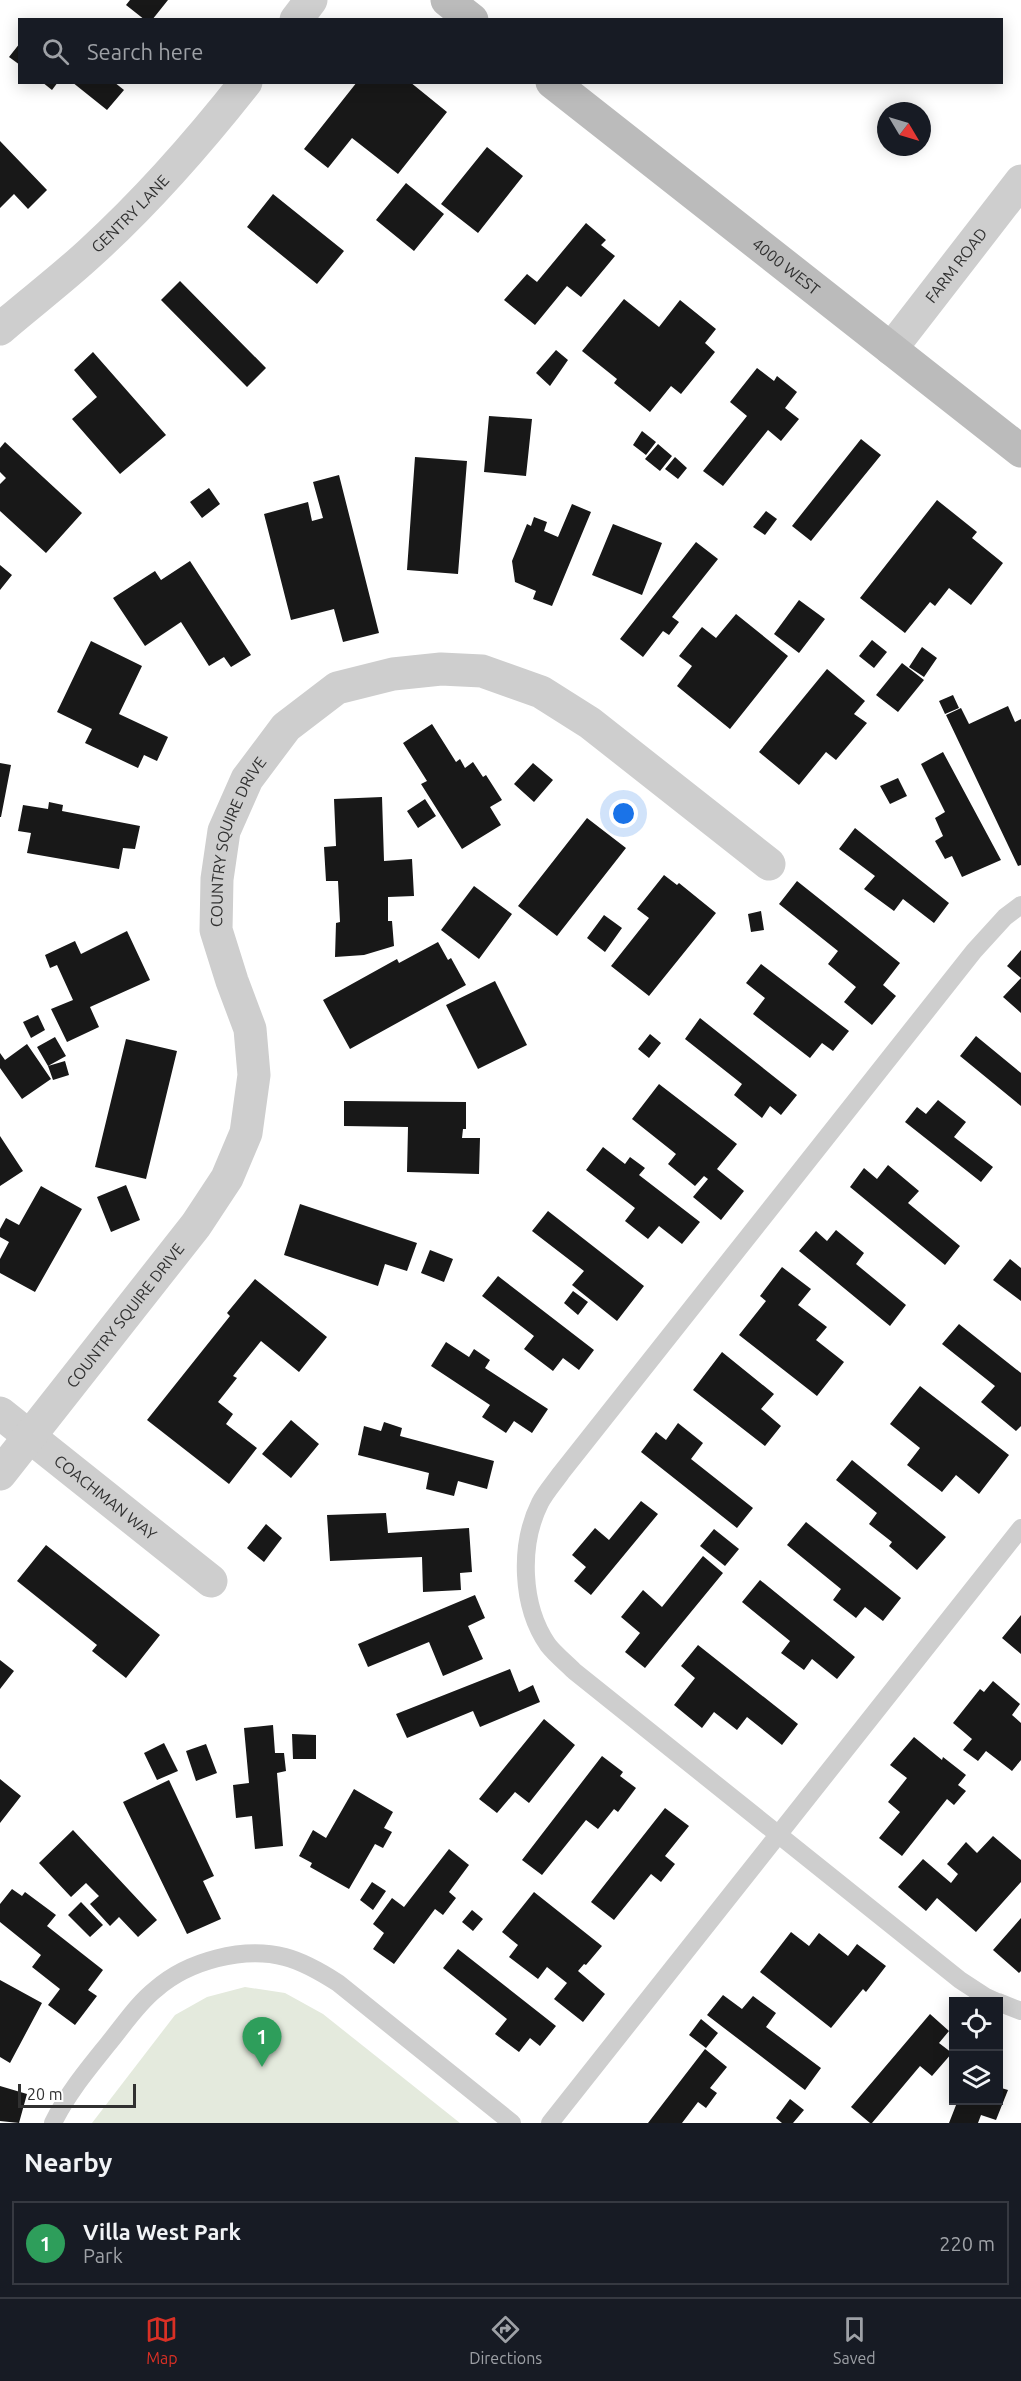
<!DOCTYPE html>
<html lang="en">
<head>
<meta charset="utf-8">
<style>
	body { margin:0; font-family:Ubuntu,sans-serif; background:#242831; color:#f1f3f6 }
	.controls { position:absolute; right:18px; bottom:18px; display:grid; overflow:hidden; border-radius:0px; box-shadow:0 3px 15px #0003 }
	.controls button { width:54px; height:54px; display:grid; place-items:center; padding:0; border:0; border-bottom:2px solid #363941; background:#171b24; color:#f1f3f6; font:30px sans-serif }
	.compass { position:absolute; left:877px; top:102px; width:54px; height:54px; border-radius:50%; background:#171b24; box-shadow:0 3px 15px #0003; rotate:128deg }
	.scale { position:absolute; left:18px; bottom:15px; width:118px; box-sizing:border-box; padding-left:6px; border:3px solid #313131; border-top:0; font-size:16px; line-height:21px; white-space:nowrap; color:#313131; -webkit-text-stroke:4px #fff; paint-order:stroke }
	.you { position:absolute; left:624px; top:814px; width:21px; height:21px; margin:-15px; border:4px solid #fff; border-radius:50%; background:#1a73e8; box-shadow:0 0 0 9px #1a73e833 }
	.badge { display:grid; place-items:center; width:39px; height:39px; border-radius:50%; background:#d93025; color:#fff; font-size:20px; font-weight:700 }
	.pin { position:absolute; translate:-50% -50px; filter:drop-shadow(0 2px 3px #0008) }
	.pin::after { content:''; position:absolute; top:32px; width:21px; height:18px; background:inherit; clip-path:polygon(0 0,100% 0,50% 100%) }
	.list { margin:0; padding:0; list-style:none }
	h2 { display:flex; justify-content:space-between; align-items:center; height:78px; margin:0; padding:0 24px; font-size:26px }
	h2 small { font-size:20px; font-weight:400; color:#9ea1a6 }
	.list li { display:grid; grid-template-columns:39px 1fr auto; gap:18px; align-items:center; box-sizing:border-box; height:84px; margin:0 12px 12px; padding:0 12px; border:2px solid #363941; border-radius:0px }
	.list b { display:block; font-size:22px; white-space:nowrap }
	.list p { margin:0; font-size:20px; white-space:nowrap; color:#9ea1a6 }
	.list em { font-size:20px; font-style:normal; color:#9ea1a6 }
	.icon { flex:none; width:33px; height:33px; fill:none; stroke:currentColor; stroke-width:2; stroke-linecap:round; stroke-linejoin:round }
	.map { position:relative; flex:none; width:1021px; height:2123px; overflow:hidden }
	.search { position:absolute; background:#171b24; box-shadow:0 3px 15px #0003; left:18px; right:18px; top:18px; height:66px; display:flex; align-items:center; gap:15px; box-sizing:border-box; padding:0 21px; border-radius:0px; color:#9ea1a6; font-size:22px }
	.sheet { height:174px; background:#171b24 }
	nav { display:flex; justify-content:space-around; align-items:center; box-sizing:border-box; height:84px; border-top:2px solid #363941; background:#171b24; font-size:16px; color:#9ea1a6 }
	nav a { display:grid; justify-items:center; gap:3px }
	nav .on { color:#d93025 }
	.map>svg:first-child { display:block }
	.green { fill:#e4eadd }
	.building { fill:#181818 }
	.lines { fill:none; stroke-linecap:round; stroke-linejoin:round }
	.lane { stroke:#cecece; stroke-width:18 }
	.street { stroke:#cecece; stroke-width:33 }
	.secondary { stroke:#bbb; stroke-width:33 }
	.labels { text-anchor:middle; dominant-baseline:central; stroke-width:6; stroke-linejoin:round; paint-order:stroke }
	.street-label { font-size:16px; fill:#313131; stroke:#fff }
</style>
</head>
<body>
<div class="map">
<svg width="1021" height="2123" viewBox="0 0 1021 2123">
	<rect width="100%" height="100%" fill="#fff"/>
	<!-- green -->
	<path class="green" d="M245,1987L285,1993L323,2014L460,2123H92L175,2015L207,1997Z"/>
	<!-- building -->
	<path class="building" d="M130,0H168L152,20H145L126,5Z
		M20,43V65L9,57Z
		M42,82H58L52,90Z
		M72,82H114L124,90L107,110Z
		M357,82H410L447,112L398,174L352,138L328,168L304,149Z
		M0,141L47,190L28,209L14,194L0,208Z
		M487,147L523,176L478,233L441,204Z
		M406,183L444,214L414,251L376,220Z
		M273,194L344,251L317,284L247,227Z
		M586,223L606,240L601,245L615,256L581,297L567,286L535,325L504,300L527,274L537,282Z
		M180,281L266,368L247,387L161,300Z
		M624,299L659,327L680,300L716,329L705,343L715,352L681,394L671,386L650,412L614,383L617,379L582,351Z
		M556,350L568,360L550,386L536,373Z
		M93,352L166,435L120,474L72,419L97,397L74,370Z
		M757,368L774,381L777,376L797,392L785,408L799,419L781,441L768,430L723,486L703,471L747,416L730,402Z
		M489,416L532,419L526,476L484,472Z
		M642,431L656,442L646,455L633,445Z
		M861,439L881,455L811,541L792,526Z
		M5,442L82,513L46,553L0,511V484L6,478L0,472V448Z
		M658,444L672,456L660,471L645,459Z
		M415,457L467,461L458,574L407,570Z
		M675,457L687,468L678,479L665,469Z
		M339,475L379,633L343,642L334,609L291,620L264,514L308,502L312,521L323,518L313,482Z
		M209,488L220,504L202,518L190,502Z
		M937,500L977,532L972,538L1003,563L971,605L949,588L935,606L930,602L905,633L860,598Z
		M572,504L591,512L552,606L533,599L536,591L515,582L512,561L527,524L531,526L534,517L547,522L544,531L558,537Z
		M766,511L777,519L765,535L753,527Z
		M613,524L662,543L642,595L592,575Z
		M696,542L718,559L672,617L679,622L669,635L663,631L643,657L620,639Z
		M190,561L251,655L231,667L224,657L209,666L181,622L145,646L113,598L155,571L161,580Z
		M0,565L12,575L0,590Z
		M799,600L825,619L799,653L774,634Z
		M736,614L788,656L730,729L677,686L692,666L679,656L702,627L716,638Z
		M872,640L887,652L874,668L859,656Z
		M91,641L142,666L119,714L168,737L157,761L144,755L138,768L85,743L92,729L57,712Z
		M922,647L937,658L924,677L909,667Z
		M902,663L924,680L898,712L876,695Z
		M827,669L865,701L854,714L867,723L836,760L826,752L799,785L759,752Z
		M953,695L959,708L945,714L939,701Z
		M1008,706L1015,722L1021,719V865L1018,866L946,715L961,708L969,724Z
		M432,724L456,762L460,759L465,768L473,762L483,777L486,775L502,800L490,807L501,825L462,849L421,784L427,781L403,743Z
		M943,752L1001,860L962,877L952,856L945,859L935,841L943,836L935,818L945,812L921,764Z
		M0,763L11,765L1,817H0Z
		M533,763L553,780L534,802L514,784Z
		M898,778L907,796L890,804L880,786Z
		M382,797L384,861L412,859L414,896L388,897V921H392L394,946L364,955L335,957L336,923L340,922L338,881H326L324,847L336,846L334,799Z
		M425,799L436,816L418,828L407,811Z
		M49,802L63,805L62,811L140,826L135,849L123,848L119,869L27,853L31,833L18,831L23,805L48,809Z
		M587,818L626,848L557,936L518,906Z
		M855,828L949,903L934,923L903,899L894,911L864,889L875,876L839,849Z
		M664,875L677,885L679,883L716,913L649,996L611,966L649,918L637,909Z
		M797,881L900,963L883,985L896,996L872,1025L844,1002L856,987L828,964L838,951L779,904Z
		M474,886L512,914L479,959L441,930Z
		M761,911L764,930L751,932L748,914Z
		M604,915L622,928L605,952L587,938Z
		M127,931L150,980L90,1007L99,1027L67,1042L51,1009L73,1000L57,965L50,968L45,955L75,941L81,954Z
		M438,942L448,960L451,958L466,985L350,1049L323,1000L397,959L399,963Z
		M1021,950V978L1007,966Z
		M761,964L849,1031L833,1051L822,1043L810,1058L753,1014L765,998L746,983Z
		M1021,978V1013L1003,997Z
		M495,981L527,1045L478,1069L446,1005Z
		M38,1015L45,1030L31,1038L23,1022Z
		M700,1018L797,1095L781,1115L770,1106L762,1118L734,1095L742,1084L685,1039Z
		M650,1034L661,1043L649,1058L638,1049Z
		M976,1036L1021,1073V1106L960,1056Z
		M55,1037L66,1056L48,1066L37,1047Z
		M126,1039L177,1051L146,1179L95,1167Z
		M27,1044L51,1079L22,1099L0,1068V1053L5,1060Z
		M65,1061L69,1075L53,1080L48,1066Z
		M659,1084L737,1144L717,1169L744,1191L721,1220L693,1197L708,1179L704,1176L695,1186L668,1164L676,1154L632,1119Z
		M938,1100L966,1122L954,1137L993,1167L981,1182L905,1122L917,1107L926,1114Z
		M344,1101L466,1102V1129H463L462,1138H480L479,1174L407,1172L408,1127L344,1126Z
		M0,1136L23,1171L0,1186Z
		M603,1147L625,1164L630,1157L645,1168L639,1175L700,1222L682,1244L659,1226L648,1239L625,1221L635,1208L586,1170Z
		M888,1165L919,1191L908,1203L960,1246L945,1265L850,1187L864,1168L877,1179Z
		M126,1185L140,1220L111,1232L97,1197Z
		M41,1186L82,1209L35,1292L0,1273V1259L9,1242L0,1237V1229L6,1218L19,1225Z
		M300,1204L417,1243L407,1271L385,1264L378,1286L284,1255Z
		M548,1211L644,1286L617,1321L572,1285L584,1271L532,1231Z
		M836,1230L864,1253L856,1264L906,1305L890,1326L799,1251L816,1231L827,1241Z
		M430,1250L453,1259L444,1282L421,1273Z
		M1010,1259L1021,1268V1301L993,1280Z
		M782,1267L811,1289L798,1305L827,1327L816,1340L844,1362L817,1396L739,1335L766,1301L760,1296Z
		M498,1276L594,1350L579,1370L563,1358L553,1371L524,1349L534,1336L482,1296Z
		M255,1279L327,1337L299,1372L261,1341L233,1376L237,1378L218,1402L233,1414L226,1424L257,1448L229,1484L147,1420L230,1316L227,1313Z
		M573,1291L588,1302L578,1315L564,1303Z
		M959,1324L1021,1373V1426L1016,1431L981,1402L995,1386L942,1344Z
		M446,1342L469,1357L474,1349L490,1360L485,1368L548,1409L532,1433L514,1421L506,1433L482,1417L490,1405L431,1366Z
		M722,1352L774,1394L761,1409L781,1426L765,1446L693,1390Z
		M920,1386L1009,1455L979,1494L956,1475L942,1492L907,1465L920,1448L890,1424Z
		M291,1420L319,1444L291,1478L262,1454Z
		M384,1422L402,1428L400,1436L494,1461L487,1489L458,1481L454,1496L426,1489L429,1473L358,1455L364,1426L381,1431Z
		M678,1423L703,1443L691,1459L753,1508L737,1528L641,1452L656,1432L666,1440Z
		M852,1460L946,1537L917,1570L889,1546L892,1542L869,1524L877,1513L836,1480Z
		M641,1501L658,1514L591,1595L574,1581L586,1567L572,1555L595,1528L609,1540Z
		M386,1513L388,1533L469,1528L472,1572L460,1573L461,1590L423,1592L422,1557L330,1561L327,1515Z
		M806,1522L901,1598L883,1621L865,1607L856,1618L833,1600L841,1589L787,1545Z
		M266,1524L282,1538L264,1562L247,1548Z
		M714,1529L739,1549L725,1566L700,1546Z
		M46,1545L160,1635L126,1678L92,1651L97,1645L17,1581Z
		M703,1556L723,1573L645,1668L625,1652L640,1633L621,1617L643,1590L662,1607Z
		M760,1580L855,1657L837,1679L812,1659L804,1670L781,1653L790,1641L742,1602Z
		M475,1595L485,1618L468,1626L483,1659L443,1676L429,1642L368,1667L358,1644Z
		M1021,1615V1654L1002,1638Z
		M698,1645L798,1724L782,1745L747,1717L737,1730L714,1712L702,1728L674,1705L695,1678L681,1666Z
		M0,1660L14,1671L0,1689Z
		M510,1669L519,1692L533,1685L540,1702L480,1727L473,1711L407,1738L396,1714Z
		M993,1681L1020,1704L1012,1715L1021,1723V1760L1012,1771L986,1751L978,1761L963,1750L972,1739L953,1723L980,1689L984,1692Z
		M544,1719L575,1745L529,1803L515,1792L497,1813L479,1799Z
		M273,1725L275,1753H284L286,1771L277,1773L283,1846L255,1849L252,1816L236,1818L233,1785L249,1783L244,1728Z
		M292,1734L316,1735V1759H293Z
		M914,1737L942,1760L943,1757L966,1775L958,1785L966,1791L954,1805L947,1799L902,1856L879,1838L900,1812L888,1802L907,1778L890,1765Z
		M164,1743L178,1771L157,1780L144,1753Z
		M206,1744L217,1773L196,1781L186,1751Z
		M602,1756L623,1772L620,1776L636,1788L618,1812L614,1809L598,1829L586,1820L542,1875L522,1860Z
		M0,1779L21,1796L0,1823Z
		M169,1780L214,1876L203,1881L221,1919L187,1934L123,1802Z
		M354,1789L393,1812L384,1828L392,1832L383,1848L375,1844L349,1889L310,1867L312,1863L299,1856L313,1830L326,1838Z
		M665,1808L689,1826L665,1856L675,1864L661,1882L651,1874L614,1920L591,1902Z
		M73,1830L157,1920L138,1937L119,1917L110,1926L90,1904L99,1896L86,1883L71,1897L39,1863Z
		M993,1836L1021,1860V1882L976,1932L937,1898L926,1911L898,1887L923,1859L951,1883L958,1874L947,1864L966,1842L977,1853Z
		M449,1849L469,1865L449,1892L456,1898L443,1915L435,1909L394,1964L373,1949L384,1933L373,1924L392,1898L404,1907Z
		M372,1882L386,1891L373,1910L360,1900Z
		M12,1889L22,1896L25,1892L56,1915L47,1926L103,1970L88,1990L97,1996L75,2025L48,2005L60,1989L32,1967L41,1955L0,1922V1904Z
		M534,1892L602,1946L586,1965L584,1964L578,1971L605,1994L583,2022L554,1999L567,1983L547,1967L538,1979L509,1957L518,1945L502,1932Z
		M81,1902L103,1925L90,1937L68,1915Z
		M472,1910L483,1919L473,1931L462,1922Z
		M1021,1918V1971L1019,1973L993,1950Z
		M791,1932L809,1946L819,1933L848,1956L857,1944L886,1966L866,1992L863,1989L831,2028L760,1972Z
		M458,1949L556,2026L540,2046L530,2038L519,2052L495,2034L507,2019L443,1968Z
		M0,1980L42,2003L10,2063L0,2057Z
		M723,1995L742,2009L753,1996L776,2013L766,2027L821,2068L805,2090L707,2015Z
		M930,2014L949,2031L939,2043L952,2053L932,2076L920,2066L872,2123H870L851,2107Z
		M701,2019L718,2033L706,2048L689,2035Z
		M705,2049L727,2067L710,2088L717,2093L706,2108L698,2102L682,2123H648Z
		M0,2086L27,2094L19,2123L0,2121Z
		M998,2087L1008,2090L996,2120L981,2115L978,2123H949L958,2100H998Z
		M790,2099L804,2110L793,2123H782L776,2118Z"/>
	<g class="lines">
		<!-- lane -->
		<path class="lane" d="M997,2002L986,1997L960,1980L574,1671C566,1663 555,1654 548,1645C521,1606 519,1545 540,1503C545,1493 554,1483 561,1473L974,951L1005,917L1021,905
			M998,2002L1021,2011
			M53,2123C67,2094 88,2069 108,2044C123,2026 137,2004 156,1989C188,1961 243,1946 285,1957C304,1962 321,1972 338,1983L512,2123
			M550,2123L1021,1528"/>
		<!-- street -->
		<g class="street">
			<path d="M296,20L311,0"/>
			<path id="s1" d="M0,329C30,303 62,279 91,252C148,200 198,143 246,82"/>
			<path id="s2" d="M891,349L1021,181"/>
			<path id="s3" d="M0,1413L211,1581"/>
			<path id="s4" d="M0,1474L196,1225L227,1178L246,1133L254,1075L250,1029L232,981L216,930L217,879L224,831L247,779L286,727L337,688L393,674L441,669L482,671L541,692L590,723L769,864"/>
		</g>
		<!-- secondary -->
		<g class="secondary">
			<path d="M447,0L472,20"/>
			<path id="s5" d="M552,82L1021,451"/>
		</g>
	</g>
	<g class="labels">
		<!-- street labels -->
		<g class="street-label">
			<text stroke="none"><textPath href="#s1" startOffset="174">GENTRY LANE</textPath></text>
			<text stroke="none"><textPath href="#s2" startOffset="106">FARM ROAD</textPath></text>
			<text stroke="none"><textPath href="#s5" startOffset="298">4000 WEST</textPath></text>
			<text stroke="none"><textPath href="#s4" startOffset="724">COUNTRY SQUIRE DRIVE</textPath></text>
			<text stroke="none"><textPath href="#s4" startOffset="202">COUNTRY SQUIRE DRIVE</textPath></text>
			<text stroke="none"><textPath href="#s3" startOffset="135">COACHMAN WAY</textPath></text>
		</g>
	</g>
</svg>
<div class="controls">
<button><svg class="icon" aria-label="locate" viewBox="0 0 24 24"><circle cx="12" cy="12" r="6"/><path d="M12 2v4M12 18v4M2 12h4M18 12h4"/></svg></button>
<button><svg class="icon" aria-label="layers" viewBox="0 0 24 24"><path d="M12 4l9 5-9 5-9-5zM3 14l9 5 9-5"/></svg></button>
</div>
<svg class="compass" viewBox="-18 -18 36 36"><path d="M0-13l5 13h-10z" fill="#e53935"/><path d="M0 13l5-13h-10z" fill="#9ea1a6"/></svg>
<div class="scale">20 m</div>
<div class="you"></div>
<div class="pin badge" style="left:262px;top:2067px;background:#2e9e5b">1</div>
<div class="search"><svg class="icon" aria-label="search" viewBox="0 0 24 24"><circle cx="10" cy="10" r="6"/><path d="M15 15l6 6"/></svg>Search here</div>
</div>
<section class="sheet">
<h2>Nearby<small></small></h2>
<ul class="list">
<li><span class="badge" style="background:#2e9e5b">1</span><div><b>Villa West Park</b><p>Park</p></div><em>220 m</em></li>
</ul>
</section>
<nav>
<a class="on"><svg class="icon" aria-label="map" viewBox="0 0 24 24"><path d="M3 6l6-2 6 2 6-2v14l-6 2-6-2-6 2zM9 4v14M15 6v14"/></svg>Map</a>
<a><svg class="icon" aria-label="directions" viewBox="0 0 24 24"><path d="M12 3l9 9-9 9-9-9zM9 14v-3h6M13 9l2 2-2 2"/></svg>Directions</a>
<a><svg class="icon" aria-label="saved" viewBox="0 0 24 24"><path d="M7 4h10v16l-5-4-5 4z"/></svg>Saved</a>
</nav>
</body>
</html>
